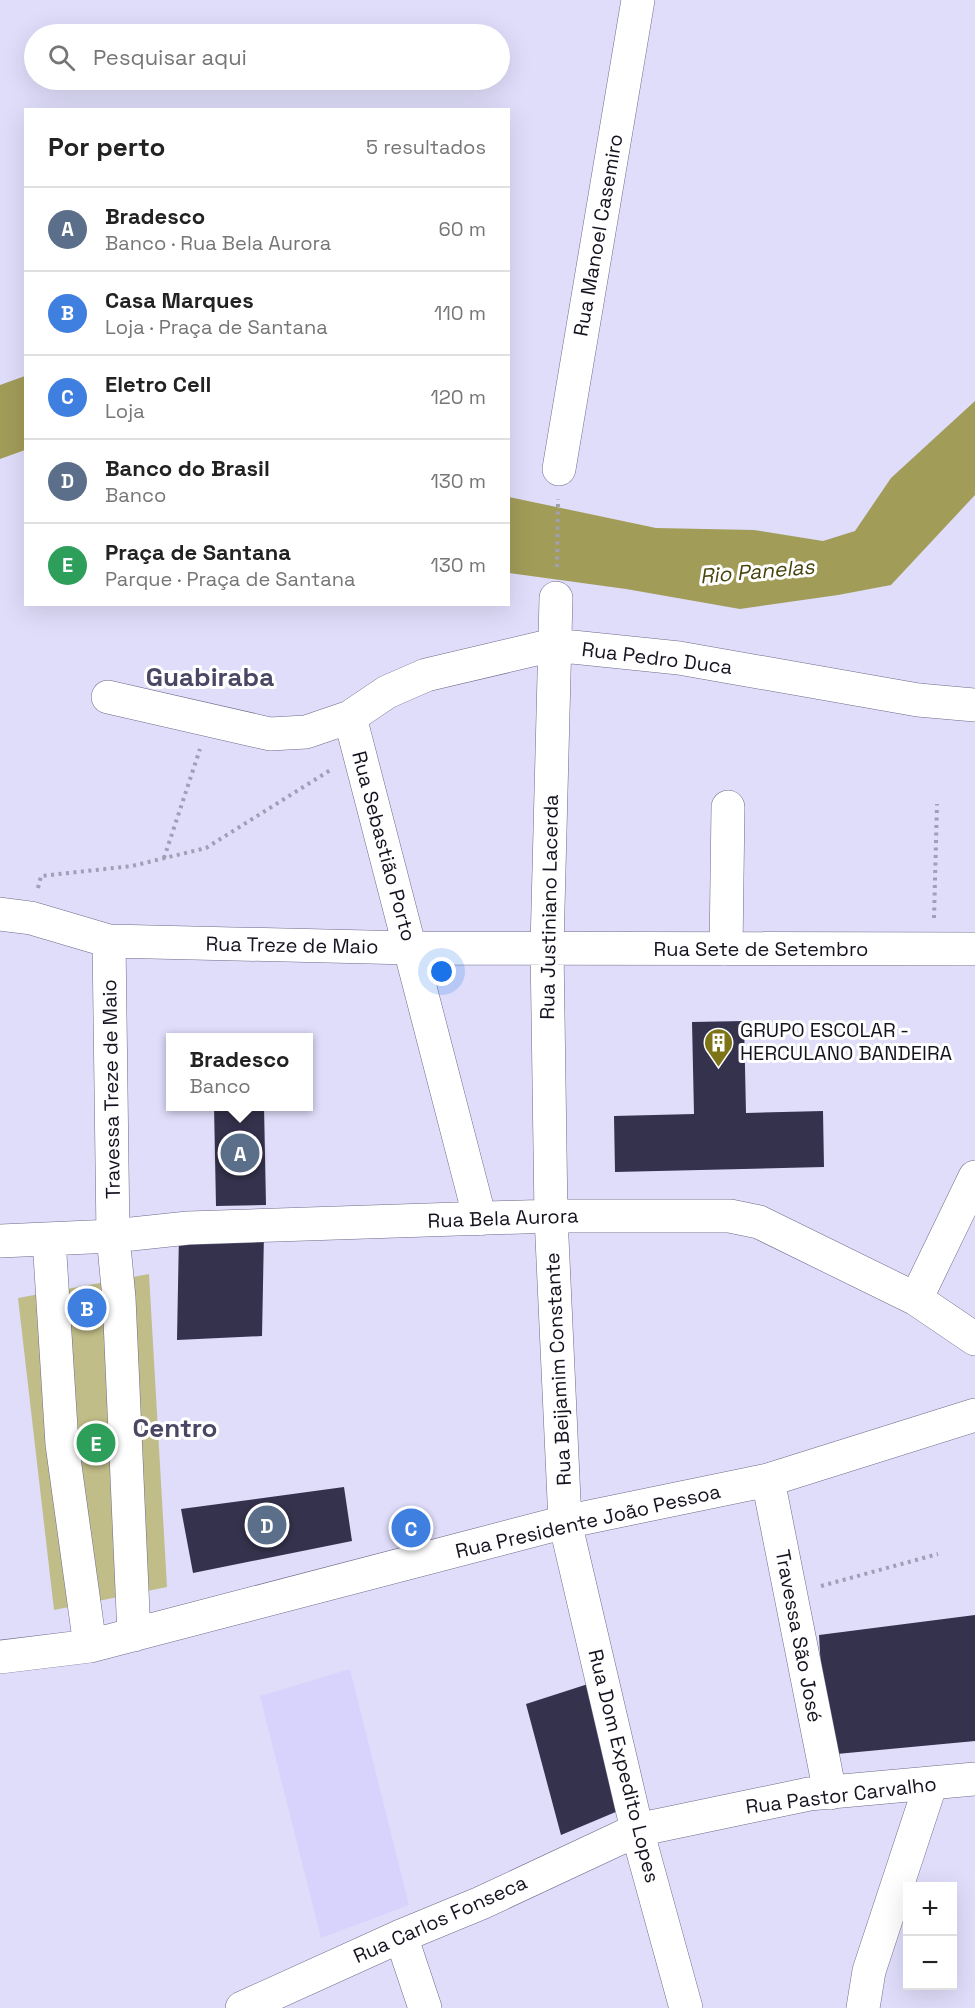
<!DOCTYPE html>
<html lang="pt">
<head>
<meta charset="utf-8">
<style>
	body { margin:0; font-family:"Space Grotesk",sans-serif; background:#f2f2f2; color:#222 }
	.controls { position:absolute; right:18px; bottom:18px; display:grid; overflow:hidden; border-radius:0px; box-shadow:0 6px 24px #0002 }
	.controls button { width:54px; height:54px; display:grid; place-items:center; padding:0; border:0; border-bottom:2px solid #e0e0e0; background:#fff; color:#222; font:30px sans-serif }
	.you { position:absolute; left:442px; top:972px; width:21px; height:21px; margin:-15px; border:4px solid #fff; border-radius:50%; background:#1a73e8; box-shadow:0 0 0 9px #1a73e833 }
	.badge { display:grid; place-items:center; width:39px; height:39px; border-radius:50%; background:#2563eb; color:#fff; font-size:20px; font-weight:700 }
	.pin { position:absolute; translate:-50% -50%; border:3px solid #fff; box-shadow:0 2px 6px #0006 }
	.popup { position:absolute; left:166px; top:1033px; width:147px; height:78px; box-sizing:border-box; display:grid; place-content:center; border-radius:0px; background:#fff; filter:drop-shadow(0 2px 4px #0005); font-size:20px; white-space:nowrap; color:#767676 }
	.popup b { font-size:22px; color:#222 }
	.popup::after { content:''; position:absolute; left:50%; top:100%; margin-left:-12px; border:12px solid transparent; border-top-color:#fff }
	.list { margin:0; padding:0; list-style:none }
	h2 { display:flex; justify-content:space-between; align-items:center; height:78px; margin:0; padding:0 24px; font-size:26px }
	h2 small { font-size:20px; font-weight:400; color:#767676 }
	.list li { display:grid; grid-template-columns:39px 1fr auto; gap:18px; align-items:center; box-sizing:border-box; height:84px; padding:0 24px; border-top:2px solid #e0e0e0 }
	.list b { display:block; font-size:22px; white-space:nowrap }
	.list p { margin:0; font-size:20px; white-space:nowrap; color:#767676 }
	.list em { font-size:20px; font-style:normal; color:#767676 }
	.icon { flex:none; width:33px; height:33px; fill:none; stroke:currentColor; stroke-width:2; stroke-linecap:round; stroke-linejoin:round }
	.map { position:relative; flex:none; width:975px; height:2008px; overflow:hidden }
	.search { position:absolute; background:#fff; box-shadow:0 6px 24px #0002; left:24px; top:24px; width:486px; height:66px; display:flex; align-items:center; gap:15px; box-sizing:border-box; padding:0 21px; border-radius:33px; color:#767676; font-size:22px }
	.panel { position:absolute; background:#fff; box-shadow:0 6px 24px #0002; left:24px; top:108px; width:486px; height:498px; border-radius:0px }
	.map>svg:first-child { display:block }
	.built { fill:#d7d3fd }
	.green { fill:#c1bd88 }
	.water { fill:#a29c59 }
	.building { fill:#35324d }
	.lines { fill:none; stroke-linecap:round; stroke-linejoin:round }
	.minor-casing { stroke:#6d6a89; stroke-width:34 }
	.path { stroke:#a19fb6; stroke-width:4; stroke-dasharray:3 4.5; stroke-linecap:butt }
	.minor { stroke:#fff; stroke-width:33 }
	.labels { text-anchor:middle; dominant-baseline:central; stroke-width:6; stroke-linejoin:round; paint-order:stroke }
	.street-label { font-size:20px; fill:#15131f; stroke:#fff }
	.poi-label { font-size:20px; fill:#15131f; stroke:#fff; text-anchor:start }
	.water-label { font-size:21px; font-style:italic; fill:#48440e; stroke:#fff }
	.district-label { font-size:26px; font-weight:bold; fill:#4a4764; stroke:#fff }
</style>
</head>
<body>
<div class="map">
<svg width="975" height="2008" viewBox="0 0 975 2008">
	<rect width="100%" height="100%" fill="#dfddfa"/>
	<!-- built -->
	<path class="built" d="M350,1669L409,1905L321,1938L260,1696Z"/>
	<!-- green -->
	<path class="green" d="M149,1274L167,1587L54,1610L18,1298Z"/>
	<!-- water -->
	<path class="water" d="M25,376V450L0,459V385Z
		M975,401V495L891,585L838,595L740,609L626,589L509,573V497L656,528L754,530L823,541L855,531L891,478Z"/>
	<!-- building -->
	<path class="building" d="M744,1021L746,1113L823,1111L824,1167L615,1172L614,1116L694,1114L692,1022Z
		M214,1106H264L266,1205L216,1206Z
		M179,1233H264L262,1336L177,1340Z
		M344,1487L352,1541L193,1573L181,1509Z
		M975,1615V1741L826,1755L819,1635Z
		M588,1684L618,1811L561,1835L526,1704Z"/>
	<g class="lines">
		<defs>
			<path id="minor" d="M559,469L638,0
				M556,598L547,947L551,1216L565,1522L637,1830L686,2008
				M108,697L270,734L306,732L350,717L387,692L426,675L553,645L679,658L918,700L975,705
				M350,717L480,1219
				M0,914L31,918L109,941L411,948L975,949
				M109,941L113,1236L119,1298L134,1635
				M726,949L728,807
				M49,1239L62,1444L90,1646
				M0,1241L113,1236L188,1228L551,1216H730L759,1222L916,1299L975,1339
				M916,1299L975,1177
				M768,1480L830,1793
				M0,1657L90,1646L565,1522L768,1480L975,1415
				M401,1936L425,2008
				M242,2008L401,1936L481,1903L637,1830L809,1794L975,1779
				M863,2008L869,1971L931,1783"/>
		</defs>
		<!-- minor casing -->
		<use href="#minor" class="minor-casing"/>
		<!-- path -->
		<path class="path" d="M557,567L558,499
			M164,858L200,749
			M38,888L41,876L132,866L206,848L332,769
			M934,918L937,804
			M821,1586L938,1554"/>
		<!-- minor -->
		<use href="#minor" class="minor"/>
	</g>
	<!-- icons -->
	<defs>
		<symbol id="building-pin" viewBox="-11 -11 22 30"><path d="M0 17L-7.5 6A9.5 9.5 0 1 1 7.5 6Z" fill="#7c7417" stroke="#fff"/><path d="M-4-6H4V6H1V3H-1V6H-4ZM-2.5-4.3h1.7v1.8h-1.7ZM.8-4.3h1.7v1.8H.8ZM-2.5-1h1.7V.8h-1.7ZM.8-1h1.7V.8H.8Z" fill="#fff"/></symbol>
	</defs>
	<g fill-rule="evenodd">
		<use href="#building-pin" x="702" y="1026" width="33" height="45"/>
	</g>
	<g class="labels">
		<!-- street labels -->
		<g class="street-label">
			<text transform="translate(598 235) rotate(-80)">Rua Manoel Casemiro</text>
			<text transform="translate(657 658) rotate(7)">Rua Pedro Duca</text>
			<text transform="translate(384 846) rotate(75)">Rua Sebastião Porto</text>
			<text transform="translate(549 907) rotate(-89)">Rua Justiniano Lacerda</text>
			<text transform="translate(292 945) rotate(1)">Rua Treze de Maio</text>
			<text x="761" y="949">Rua Sete de Setembro</text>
			<text transform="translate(111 1089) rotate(-91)">Travessa Treze de Maio</text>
			<text transform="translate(503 1218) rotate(-2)">Rua Bela Aurora</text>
			<text transform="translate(558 1369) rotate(-93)">Rua Beijamim Constante</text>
			<text transform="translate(588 1521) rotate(-13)">Rua Presidente João Pessoa</text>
			<text transform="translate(799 1636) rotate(79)">Travessa São José</text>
			<text transform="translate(624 1766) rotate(76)">Rua Dom Expedito Lopes</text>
			<text transform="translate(841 1795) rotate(-7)">Rua Pastor Carvalho</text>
			<text transform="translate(440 1919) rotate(-24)">Rua Carlos Fonseca</text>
		</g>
		<!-- poi labels -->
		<g class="poi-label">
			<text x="740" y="1030">GRUPO ESCOLAR -<tspan x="740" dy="23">HERCULANO BANDEIRA</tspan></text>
		</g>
		<!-- water labels -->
		<g class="water-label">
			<text transform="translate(757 571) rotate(-5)">Rio Panelas</text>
		</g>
		<!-- district labels -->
		<g class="district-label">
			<text x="210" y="677">Guabiraba</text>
			<text x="175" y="1428">Centro</text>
		</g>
	</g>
</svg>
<div class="controls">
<button>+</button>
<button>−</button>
</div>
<div class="you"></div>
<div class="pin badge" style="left:240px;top:1153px;background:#5c6f8a">A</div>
<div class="popup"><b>Bradesco</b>Banco</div>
<div class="pin badge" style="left:87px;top:1308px;background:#3f7fe0">B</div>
<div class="pin badge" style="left:411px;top:1528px;background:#3f7fe0">C</div>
<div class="pin badge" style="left:267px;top:1525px;background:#5c6f8a">D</div>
<div class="pin badge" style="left:96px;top:1443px;background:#2e9e5b">E</div>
<div class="search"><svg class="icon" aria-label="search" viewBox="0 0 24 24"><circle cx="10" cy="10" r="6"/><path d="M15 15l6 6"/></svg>Pesquisar aqui</div>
<section class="panel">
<h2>Por perto<small>5 resultados</small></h2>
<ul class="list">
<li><span class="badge" style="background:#5c6f8a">A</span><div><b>Bradesco</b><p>Banco · Rua Bela Aurora</p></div><em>60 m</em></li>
<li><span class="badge" style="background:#3f7fe0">B</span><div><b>Casa Marques</b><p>Loja · Praça de Santana</p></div><em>110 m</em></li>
<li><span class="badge" style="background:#3f7fe0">C</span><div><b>Eletro Cell</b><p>Loja</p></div><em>120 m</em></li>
<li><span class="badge" style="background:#5c6f8a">D</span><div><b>Banco do Brasil</b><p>Banco</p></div><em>130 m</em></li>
<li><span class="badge" style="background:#2e9e5b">E</span><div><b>Praça de Santana</b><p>Parque · Praça de Santana</p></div><em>130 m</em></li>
</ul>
</section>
</div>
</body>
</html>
